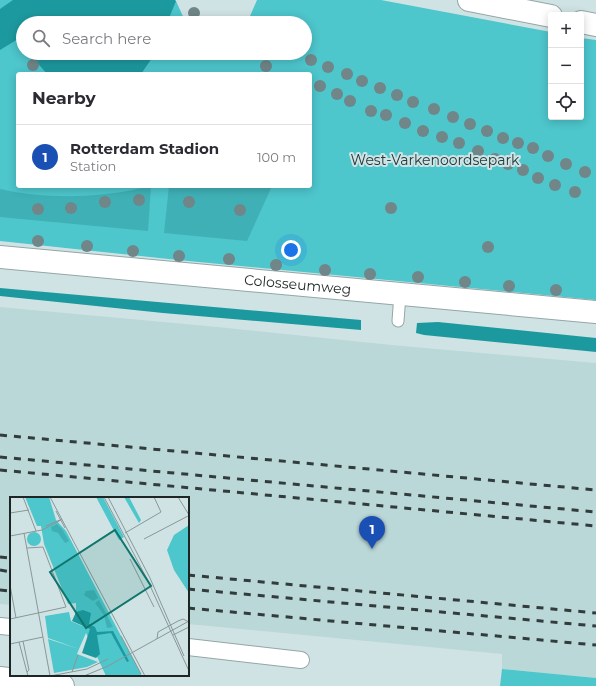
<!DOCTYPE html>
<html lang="en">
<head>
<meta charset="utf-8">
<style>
	body { margin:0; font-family:Montserrat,sans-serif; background:#f2f2f3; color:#2b2b33 }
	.controls { position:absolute; right:12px; top:12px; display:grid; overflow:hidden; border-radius:4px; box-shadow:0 2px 10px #0003 }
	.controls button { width:36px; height:36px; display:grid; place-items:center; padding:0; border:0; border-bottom:1px solid #e1e1e2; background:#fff; color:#2b2b33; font:20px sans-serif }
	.you { position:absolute; left:291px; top:250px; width:14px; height:14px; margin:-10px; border:3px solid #fff; border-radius:50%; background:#1a73e8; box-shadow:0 0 0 6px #1a73e833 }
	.badge { display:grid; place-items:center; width:26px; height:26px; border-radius:50%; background:#874317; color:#fff; font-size:13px; font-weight:700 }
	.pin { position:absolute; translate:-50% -33px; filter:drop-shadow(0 1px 2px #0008) }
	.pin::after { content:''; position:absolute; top:21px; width:14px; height:12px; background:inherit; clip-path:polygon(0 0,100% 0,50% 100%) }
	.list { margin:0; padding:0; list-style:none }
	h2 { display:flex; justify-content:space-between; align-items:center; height:52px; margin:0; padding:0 16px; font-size:17px }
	h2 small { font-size:13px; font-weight:400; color:#7c7c81 }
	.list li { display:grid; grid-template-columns:26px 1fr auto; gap:12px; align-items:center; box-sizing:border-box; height:64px; padding:0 16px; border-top:1px solid #e1e1e2 }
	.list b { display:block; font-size:15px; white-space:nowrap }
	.list p { margin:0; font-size:13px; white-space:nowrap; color:#7c7c81 }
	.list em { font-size:13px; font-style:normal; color:#7c7c81 }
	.icon { flex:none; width:22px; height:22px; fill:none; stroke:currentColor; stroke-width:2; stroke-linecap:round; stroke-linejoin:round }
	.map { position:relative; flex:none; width:596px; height:686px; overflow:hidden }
	.search { position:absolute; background:#fff; box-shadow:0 2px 10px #0003; left:16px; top:16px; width:296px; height:44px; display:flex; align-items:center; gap:10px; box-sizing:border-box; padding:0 14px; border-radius:22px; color:#7c7c81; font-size:15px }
	.panel { position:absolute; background:#fff; box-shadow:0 2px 10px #0003; left:16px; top:72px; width:296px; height:116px; border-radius:4px }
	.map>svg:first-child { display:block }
	.built { fill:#bbd8d9 }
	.green { fill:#4dc6cc; fill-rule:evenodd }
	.forest { fill:#3fb1b6 }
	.water { fill:#1c999f }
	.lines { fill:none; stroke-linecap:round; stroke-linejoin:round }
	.service-casing { stroke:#94a6a7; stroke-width:13 }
	.pedestrian-casing { stroke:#94a6a7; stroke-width:18 }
	.minor-casing { stroke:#94a6a7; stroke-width:24 }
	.secondary-casing { stroke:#94a6a7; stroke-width:24 }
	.service { stroke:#fff; stroke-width:11 }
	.pedestrian { stroke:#fff; stroke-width:16 }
	.minor { stroke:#fff; stroke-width:22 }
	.secondary { stroke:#fff; stroke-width:22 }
	.rail { stroke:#333c3c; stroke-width:3; stroke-dasharray:7 7; stroke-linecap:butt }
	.tree { fill:#708688 }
	.labels { text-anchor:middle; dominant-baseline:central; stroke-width:4; stroke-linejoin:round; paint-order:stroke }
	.park-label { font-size:14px; fill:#213a3c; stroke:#d0e3e4 }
	.street-label { font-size:14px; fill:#1e2525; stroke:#d0e3e4 }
	.inset-road { fill:none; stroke:#899798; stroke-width:1 }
	.view { fill:#0f766e; fill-opacity:0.15; stroke:#0f766e; stroke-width:2 }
	.inset-edge { fill:none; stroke:#1e2525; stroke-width:2 }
</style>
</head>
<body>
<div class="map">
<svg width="596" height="686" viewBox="0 0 596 686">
	<rect width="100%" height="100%" fill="#d0e3e4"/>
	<!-- built -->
	<path class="built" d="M0,307L218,327L392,345L596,363V678L502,669V654L188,624V498H11V605L0,604Z"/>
	<!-- green -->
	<path class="green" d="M0,0H168L176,1L186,23H23V53H305V23H247L257,0H381L551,32V117H581V38L596,40V300L178,260L0,241ZM18,74H310V186H18Z
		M502,669L596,678V686H500Z"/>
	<!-- forest -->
	<path class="forest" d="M151,186L148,231L0,217V189C49,200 102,198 151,186Z
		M169,186H272L247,241L164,233Z"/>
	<!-- water -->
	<path class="water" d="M13,0H175L176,1L167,23H23V45L18,39L0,50V9Z
		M29,53H153L150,61L141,74H47Z
		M0,288L361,320V330L163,313L0,296Z
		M438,322L596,338V352L424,335L416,333L417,323Z"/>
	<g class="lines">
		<defs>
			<path id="service" d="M398,321L400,294"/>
			<path id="pedestrian" d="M0,626L11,627
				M188,647L301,660"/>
			<path id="minor" d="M469,0L551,16
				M581,22L596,25"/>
			<g id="secondary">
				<path id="s1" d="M0,257L596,312"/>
				<path d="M0,678L63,686"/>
			</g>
		</defs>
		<!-- service casing -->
		<use href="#service" class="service-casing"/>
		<!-- pedestrian casing -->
		<use href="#pedestrian" class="pedestrian-casing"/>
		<!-- minor casing -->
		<use href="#minor" class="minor-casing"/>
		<!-- secondary casing -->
		<use href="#secondary" class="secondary-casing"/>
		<!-- service -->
		<use href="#service" class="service"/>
		<!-- pedestrian -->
		<use href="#pedestrian" class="pedestrian"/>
		<!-- minor -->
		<use href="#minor" class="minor"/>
		<!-- secondary -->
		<use href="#secondary" class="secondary"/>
		<!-- rail -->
		<path class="rail" d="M0,435L596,490
			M0,457L596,512
			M0,470L596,526
			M0,557L11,558
			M0,570L11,572
			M188,575L596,613
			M188,589L596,626
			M0,590L11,591
			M188,608L596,645"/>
	</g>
	<!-- trees -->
	<g class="tree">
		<circle cx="194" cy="13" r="6"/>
		<circle cx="311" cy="60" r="6"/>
		<circle cx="33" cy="65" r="6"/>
		<circle cx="266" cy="66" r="6"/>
		<circle cx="328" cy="67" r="6"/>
		<circle cx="347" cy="74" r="6"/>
		<circle cx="362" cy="81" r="6"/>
		<circle cx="320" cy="86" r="6"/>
		<circle cx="380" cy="88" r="6"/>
		<circle cx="337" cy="94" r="6"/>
		<circle cx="397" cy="95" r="6"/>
		<circle cx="350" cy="101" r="6"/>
		<circle cx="413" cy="102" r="6"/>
		<circle cx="434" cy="109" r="6"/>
		<circle cx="371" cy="111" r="6"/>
		<circle cx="386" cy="115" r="6"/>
		<circle cx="453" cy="117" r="6"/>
		<circle cx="405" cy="123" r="6"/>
		<circle cx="470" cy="124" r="6"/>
		<circle cx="423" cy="131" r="6"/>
		<circle cx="487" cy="131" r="6"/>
		<circle cx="442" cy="137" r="6"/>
		<circle cx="503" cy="138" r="6"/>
		<circle cx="459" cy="143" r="6"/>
		<circle cx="518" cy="143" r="6"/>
		<circle cx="533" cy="148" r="6"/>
		<circle cx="478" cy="151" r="6"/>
		<circle cx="548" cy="156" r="6"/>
		<circle cx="495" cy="159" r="6"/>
		<circle cx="508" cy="164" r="6"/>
		<circle cx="566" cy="164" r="6"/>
		<circle cx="523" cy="170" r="6"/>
		<circle cx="585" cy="172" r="6"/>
		<circle cx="538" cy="178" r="6"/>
		<circle cx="555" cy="185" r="6"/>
		<circle cx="575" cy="192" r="6"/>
		<circle cx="139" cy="200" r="6"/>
		<circle cx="105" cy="202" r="6"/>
		<circle cx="189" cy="202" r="6"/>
		<circle cx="71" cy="208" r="6"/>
		<circle cx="391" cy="208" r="6"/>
		<circle cx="38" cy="209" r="6"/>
		<circle cx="240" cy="210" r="6"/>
		<circle cx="38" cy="241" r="6"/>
		<circle cx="87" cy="246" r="6"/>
		<circle cx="488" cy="247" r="6"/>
		<circle cx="133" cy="251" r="6"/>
		<circle cx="179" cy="256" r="6"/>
		<circle cx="229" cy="259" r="6"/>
		<circle cx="276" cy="265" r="6"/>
		<circle cx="325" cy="270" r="6"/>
		<circle cx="370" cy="274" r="6"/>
		<circle cx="418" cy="277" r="6"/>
		<circle cx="465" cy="282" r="6"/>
		<circle cx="509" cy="286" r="6"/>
		<circle cx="556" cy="290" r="6"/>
	</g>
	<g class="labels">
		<!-- park labels -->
		<g class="park-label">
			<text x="435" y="160">West-Varkenoordsepark</text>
		</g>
		<!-- street labels -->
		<g class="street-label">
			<text stroke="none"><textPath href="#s1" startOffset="299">Colosseumweg</textPath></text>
		</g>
	</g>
	<!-- overview -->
	<g transform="translate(10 497)">
		<rect width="179" height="179" fill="#d0e3e4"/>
		<path d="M15,0H39L46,23L56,34L132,179H96L76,136L69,152L38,141L35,119L59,115L61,124L72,129L66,115V106L58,107L34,47L31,29H27ZM86,0H93L114,40L109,43ZM114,0H119L131,23L129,26ZM179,28V96L164,73L157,53L164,38ZM17 42a7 7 0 1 1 14 0a7 7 0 1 1-14 0ZM38,142L69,152L67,157L88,165L77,170L44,176Z" fill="#4dc6cc"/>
		<path d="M47,27L52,32L59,44L55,46L48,36L42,34L41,30ZM84,93L88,101L83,104L74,98L76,94ZM89,103L103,130L97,131L94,118L85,106Z" fill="#3fb1b6"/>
		<path d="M73,113L81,116L79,127L85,130L87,135L103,134L119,164L117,165L101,136L87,138L90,157L86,161L72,156L80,132L62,124L66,115Z" fill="#1c999f"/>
		<path class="inset-road" d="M13,0L26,34M40,0L135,179M94,0L137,82L179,174M98,0L140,81L174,159M168,0L179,18M46,14L55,31M0,16L19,13M36,29L52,22M14,36L40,179M115,36L151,15L144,0M0,39L32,33L51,23M134,42L178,19M120,62L144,110M0,88L6,121M0,122L56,110L33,50L17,51M163,138L179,130M111,139L131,177M147,142L148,135L168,124L173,122L179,125M13,144L19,173L17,175M9,145L18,179M0,147L33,140M62,175L68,158M40,179L77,172L98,162M74,179L98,169L179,124"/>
		<path class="view" d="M105,33L141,89L76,131L40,75Z"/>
		<rect width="179" height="179" class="inset-edge"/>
	</g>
</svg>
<div class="controls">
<button>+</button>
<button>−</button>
<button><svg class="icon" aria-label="locate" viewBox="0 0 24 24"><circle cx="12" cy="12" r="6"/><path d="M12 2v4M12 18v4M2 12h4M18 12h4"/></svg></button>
</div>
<div class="you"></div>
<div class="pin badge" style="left:372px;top:549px;background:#1a4fb4">1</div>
<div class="search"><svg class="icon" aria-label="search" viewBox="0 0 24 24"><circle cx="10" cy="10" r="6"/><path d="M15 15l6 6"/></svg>Search here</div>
<section class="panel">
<h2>Nearby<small></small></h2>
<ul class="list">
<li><span class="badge" style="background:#1a4fb4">1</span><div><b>Rotterdam Stadion</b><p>Station</p></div><em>100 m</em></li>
</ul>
</section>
</div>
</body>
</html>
